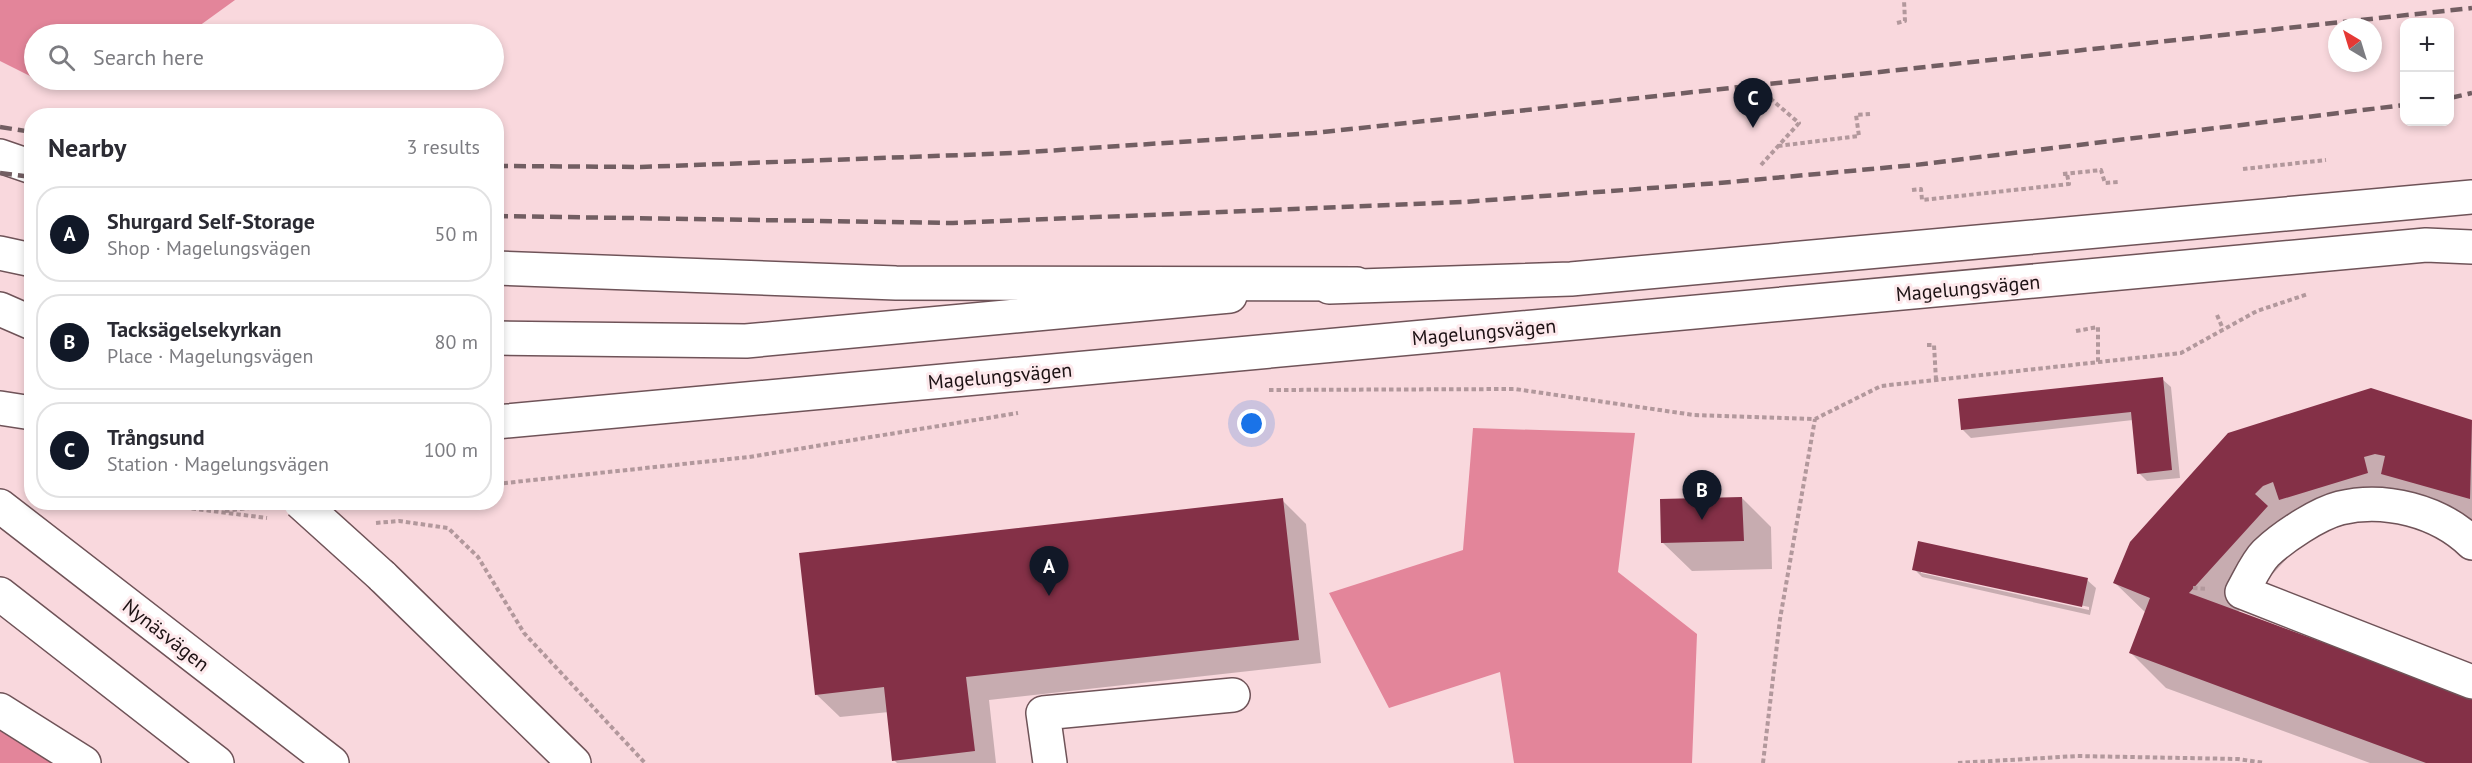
<!DOCTYPE html>
<html lang="en">
<head>
<meta charset="utf-8">
<style>
	body { margin:0; font-family:"PT Sans",sans-serif; background:#f2f2f3; color:#2b2b33 }
	.controls { position:absolute; right:18px; top:18px; display:grid; overflow:hidden; border-radius:12px; box-shadow:0 3px 9px #0003 }
	.controls button { width:54px; height:54px; display:grid; place-items:center; padding:0; border:0; border-bottom:2px solid #e1e1e2; background:#fff; color:#2b2b33; font:30px sans-serif }
	.compass { position:absolute; left:2328px; top:18px; width:54px; height:54px; border-radius:50%; background:#fff; box-shadow:0 3px 9px #0003; rotate:322deg }
	.you { position:absolute; left:1252px; top:424px; width:21px; height:21px; margin:-15px; border:4px solid #fff; border-radius:50%; background:#1a73e8; box-shadow:0 0 0 9px #1a73e833 }
	.badge { display:grid; place-items:center; width:39px; height:39px; border-radius:50%; background:#111827; color:#fff; font-size:20px; font-weight:700 }
	.pin { position:absolute; translate:-50% -50px; filter:drop-shadow(0 2px 3px #0008) }
	.pin::after { content:''; position:absolute; top:32px; width:21px; height:18px; background:inherit; clip-path:polygon(0 0,100% 0,50% 100%) }
	.list { margin:0; padding:0; list-style:none }
	h2 { display:flex; justify-content:space-between; align-items:center; height:78px; margin:0; padding:0 24px; font-size:26px }
	h2 small { font-size:20px; font-weight:400; color:#7c7c81 }
	.list li { display:grid; grid-template-columns:39px 1fr auto; gap:18px; align-items:center; box-sizing:border-box; height:96px; margin:0 12px 12px; padding:0 12px; border:2px solid #e1e1e2; border-radius:24px }
	.list b { display:block; font-size:22px; white-space:nowrap }
	.list p { margin:0; font-size:20px; white-space:nowrap; color:#7c7c81 }
	.list em { font-size:20px; font-style:normal; color:#7c7c81 }
	.icon { flex:none; width:33px; height:33px; fill:none; stroke:currentColor; stroke-width:2; stroke-linecap:round; stroke-linejoin:round }
	.map { position:relative; flex:none; width:2472px; height:763px; overflow:hidden }
	.search { position:absolute; background:#fff; box-shadow:0 3px 9px #0003; left:24px; top:24px; width:480px; height:66px; display:flex; align-items:center; gap:15px; box-sizing:border-box; padding:0 21px; border-radius:33px; color:#7c7c81; font-size:22px }
	.panel { position:absolute; background:#fff; box-shadow:0 3px 9px #0003; left:24px; top:108px; width:480px; height:402px; border-radius:24px }
	.map>svg:first-child { display:block }
	.forest { fill:#e3859a }
	.shadow { fill:#0003; fill-rule:evenodd }
	.building { fill:#843047 }
	.lines { fill:none; stroke-linecap:round; stroke-linejoin:round }
	.minor-casing { stroke:#6f5358; stroke-width:36 }
	.highway-casing { stroke:#6f5358; stroke-width:36 }
	.path { stroke:#b2989c; stroke-width:4; stroke-dasharray:4.5 3; stroke-linecap:butt }
	.minor { stroke:#fff; stroke-width:33 }
	.highway { stroke:#fff; stroke-width:33 }
	.rail { stroke:#725e62; stroke-width:4.5; stroke-dasharray:12 6; stroke-linecap:butt }
	.highway-bridge-casing { stroke:#6f5358; stroke-width:36; stroke-linecap:butt }
	.highway-bridge { stroke:#fff; stroke-width:33 }
	.labels { text-anchor:middle; dominant-baseline:central; stroke-width:6; stroke-linejoin:round; paint-order:stroke }
	.street-label { font-size:20px; fill:#1c1113; stroke:#fde9ec }
</style>
</head>
<body>
<div class="map">
<svg width="2472" height="763" viewBox="0 0 2472 763">
	<rect width="100%" height="100%" fill="#f9d8dd"/>
	<!-- forest -->
	<path class="forest" d="M0,0H235L188,34H34V78L0,61Z
		M1473,428L1635,433L1618,572L1697,634L1692,763H1514L1500,672L1389,708L1329,593L1463,550Z
		M0,729L56,763H0Z"/>
	<!-- shadow -->
	<path class="shadow" d="M2162,379L2171,387L2180,478L2147,481L2139,473L2133,420L1971,438L1962,429Z
		M2371,390L2472,422V524L2402,508L2315,534L2302,542L2238,612L2472,699V763H2370L2166,688L2131,653L2146,613L2115,583Z
		M1742,498L1771,527L1772,569L1692,571L1663,543Z
		M1282,500L1306,524L1321,663L989,700L996,763H897L894,760L889,712L840,717L816,694Z
		M1914,569L2087,580L2096,588L2090,615L1922,577ZM1921,570L2089,607V610L1921,573Z"/>
	<!-- building -->
	<path class="building" d="M2163,377L2172,470L2137,474L2131,412L1961,430L1958,399Z
		M2371,388L2472,420L2470,499L2381,474L2385,456L2375,454L2364,457L2368,473L2279,500L2273,482L2263,486L2255,494L2268,506L2189,593L2472,697V763H2426L2129,653L2150,598L2113,583L2130,542L2228,433Z
		M1742,497L1744,541L1661,543L1660,499Z
		M1283,498L1299,640L966,677L975,751L892,761L884,687L815,695L799,553Z
		M1918,541L2088,578L2082,607L1912,570Z"/>
	<g class="lines">
		<defs>
			<path id="minor" d="M0,253L32,260
				M1329,287L1571,279L2472,197
				M496,338L746,341L1230,296
				M0,408L32,413
				M496,422L2426,245L2472,247
				M2472,543C2439,511 2385,497 2340,508C2317,514 2283,537 2266,553C2256,563 2249,580 2242,592L2472,682
				M1050,763L1043,713L1233,695"/>
			<path id="highway" d="M0,156L32,167
				M496,268L896,283L1357,284
				M0,309L32,323
				M0,506L332,763
				M382,576L574,763
				M0,594L217,763
				M0,710L84,763"/>
		</defs>
		<!-- minor casing -->
		<use href="#minor" class="minor-casing"/>
		<!-- highway casing -->
		<use href="#highway" class="highway-casing"/>
		<!-- path -->
		<path class="path" d="M1897,23L1905,21L1904,0
			M1778,146L1859,136L1856,115L1870,114
			M1761,165L1799,123L1765,94
			M2243,169L2326,160
			M2063,174L2101,170L2105,183L2118,182
			M1912,190L1921,189L1922,200L2069,184L2067,174
			M2217,315L2223,329
			M2076,331L2098,327V363
			M1927,345H1934L1936,380
			M1269,390L1515,389L1694,415L1815,419L1881,386L2181,353L2257,311L2308,294
			M496,484L749,457L1018,413
			M57,503H148L267,518
			M225,511L265,506
			M376,523L399,521L448,528L478,557L524,633L645,763
			M2193,588L2208,589
			M1763,763L1780,619L1815,419
			M1958,763L2077,756L2238,759L2265,763"/>
		<!-- minor -->
		<use href="#minor" class="minor"/>
		<!-- highway -->
		<use href="#highway" class="highway"/>
		<!-- rail -->
		<path class="rail" d="M2450,98L2472,93
			M0,127L32,132
			M496,166L641,167L1015,153L1314,133L2472,8
			M0,173L32,177
			M496,216L953,223L1463,202L1719,183L1915,165L2404,105"/>
		<defs>
			<path id="highway-bridge" d="M300,502L382,576"/>
		</defs>
		<!-- highway-bridge casing -->
		<use href="#highway-bridge" class="highway-bridge-casing"/>
		<!-- highway-bridge -->
		<use href="#highway-bridge" class="highway-bridge"/>
	</g>
	<g class="labels">
		<!-- street labels -->
		<g class="street-label">
			<text transform="translate(1968 288) rotate(-5)">Magelungsvägen</text>
			<text transform="translate(1484 332) rotate(-5)">Magelungsvägen</text>
			<text transform="translate(1000 376) rotate(-5)">Magelungsvägen</text>
			<text transform="translate(166 635) rotate(38)">Nynäsvägen</text>
		</g>
	</g>
</svg>
<div class="controls">
<button>+</button>
<button>−</button>
</div>
<svg class="compass" viewBox="-18 -18 36 36"><path d="M0-13l5 13h-10z" fill="#e53935"/><path d="M0 13l5-13h-10z" fill="#7c7c81"/></svg>
<div class="you"></div>
<div class="pin badge" style="left:1049px;top:596px">A</div>
<div class="pin badge" style="left:1702px;top:520px">B</div>
<div class="pin badge" style="left:1753px;top:128px">C</div>
<div class="search"><svg class="icon" aria-label="search" viewBox="0 0 24 24"><circle cx="10" cy="10" r="6"/><path d="M15 15l6 6"/></svg>Search here</div>
<section class="panel">
<h2>Nearby<small>3 results</small></h2>
<ul class="list">
<li><span class="badge">A</span><div><b>Shurgard Self-Storage</b><p>Shop · Magelungsvägen</p></div><em>50 m</em></li>
<li><span class="badge">B</span><div><b>Tacksägelsekyrkan</b><p>Place · Magelungsvägen</p></div><em>80 m</em></li>
<li><span class="badge">C</span><div><b>Trångsund</b><p>Station · Magelungsvägen</p></div><em>100 m</em></li>
</ul>
</section>
</div>
</body>
</html>
